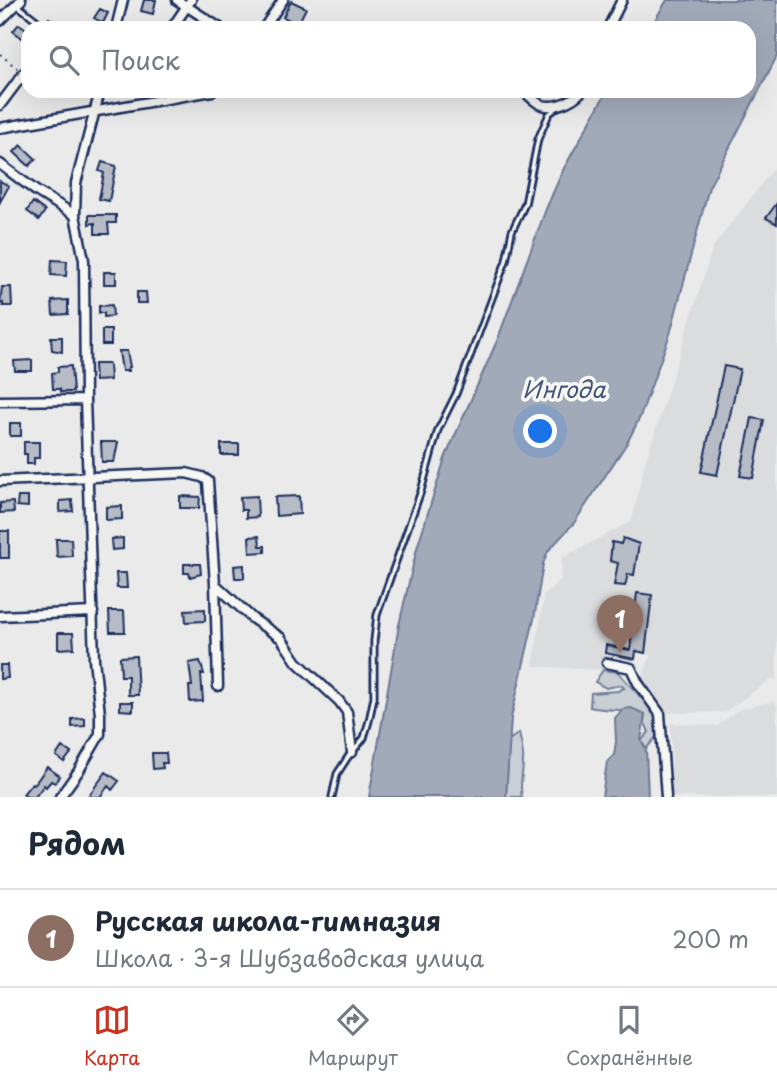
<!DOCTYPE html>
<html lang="ru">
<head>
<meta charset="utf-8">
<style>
	body { margin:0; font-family:"Playpen Sans",sans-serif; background:#f6f6f7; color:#1f2937 }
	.you { position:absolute; left:541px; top:432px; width:24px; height:24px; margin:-18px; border:5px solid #fff; border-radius:50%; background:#1a73e8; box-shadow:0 0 0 10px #1a73e833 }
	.badge { display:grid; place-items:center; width:46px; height:46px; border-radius:50%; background:#c8321e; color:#fff; font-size:23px; font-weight:700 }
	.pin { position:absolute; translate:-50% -58px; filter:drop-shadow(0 2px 4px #0008) }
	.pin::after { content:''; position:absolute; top:37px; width:24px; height:21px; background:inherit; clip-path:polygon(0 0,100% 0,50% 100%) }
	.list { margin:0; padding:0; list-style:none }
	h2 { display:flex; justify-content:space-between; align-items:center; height:91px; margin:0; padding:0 28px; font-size:30px }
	h2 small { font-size:23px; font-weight:400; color:#747a83 }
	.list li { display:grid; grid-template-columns:46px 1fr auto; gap:21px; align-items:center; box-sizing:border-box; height:98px; padding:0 28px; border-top:2px solid #e0e1e3 }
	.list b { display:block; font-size:26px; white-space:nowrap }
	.list p { margin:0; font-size:23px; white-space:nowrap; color:#747a83 }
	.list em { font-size:23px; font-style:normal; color:#747a83 }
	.icon { flex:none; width:38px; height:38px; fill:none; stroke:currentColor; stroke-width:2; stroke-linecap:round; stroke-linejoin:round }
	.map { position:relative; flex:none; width:777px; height:797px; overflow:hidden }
	.search { position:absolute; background:#fff; box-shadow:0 7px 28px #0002; left:21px; right:21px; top:21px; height:77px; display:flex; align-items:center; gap:18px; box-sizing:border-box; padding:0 24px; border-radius:21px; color:#747a83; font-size:26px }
	.sheet { height:189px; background:#fff }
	nav { display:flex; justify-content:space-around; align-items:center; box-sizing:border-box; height:98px; border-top:2px solid #e0e1e3; background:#fff; font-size:19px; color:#747a83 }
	nav a { display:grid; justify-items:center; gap:4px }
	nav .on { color:#c8321e }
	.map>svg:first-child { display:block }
	.built { fill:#dadcde }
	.green { fill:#caced5; stroke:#727e9a; stroke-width:2 }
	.water { fill:#a2aaba; stroke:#6c7995; stroke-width:2 }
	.building { fill:#b6bbc6; stroke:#1b2f5e; stroke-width:2 }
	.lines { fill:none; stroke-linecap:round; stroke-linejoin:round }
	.service-casing { stroke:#1b2f5e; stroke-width:9 }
	.minor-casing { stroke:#1b2f5e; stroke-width:13 }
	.path { stroke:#1b2f5e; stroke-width:2; stroke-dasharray:2 5; stroke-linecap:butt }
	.service { stroke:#f6f6f2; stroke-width:3.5 }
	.minor { stroke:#f6f6f2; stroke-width:8 }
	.labels { text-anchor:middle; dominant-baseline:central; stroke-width:7; stroke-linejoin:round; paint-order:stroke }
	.water-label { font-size:23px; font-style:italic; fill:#44547a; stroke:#f6f6f2 }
</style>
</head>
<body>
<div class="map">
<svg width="777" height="797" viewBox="0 0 777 797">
	<rect width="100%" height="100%" fill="#e9eae9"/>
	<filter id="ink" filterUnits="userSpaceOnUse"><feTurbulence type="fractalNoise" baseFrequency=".0143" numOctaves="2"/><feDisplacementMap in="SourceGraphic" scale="14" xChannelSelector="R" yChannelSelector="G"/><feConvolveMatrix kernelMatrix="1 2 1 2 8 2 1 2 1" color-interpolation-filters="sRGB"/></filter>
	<g filter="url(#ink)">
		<!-- built -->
		<path class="built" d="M777,164V681L772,678L725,712L664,713L641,681L651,655L636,652L635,659L606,654L603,670L533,666L544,595L561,579L562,558L632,521L643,470L713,247Z
			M773,701L777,706V797H672L671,723L717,726L738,710Z"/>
		<!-- green -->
		<path class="green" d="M603,670L618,672L654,712L657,736L646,749L641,741L649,732L644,721L645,714C627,707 609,712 590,707L591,693L618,691L624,688L621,685L606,688L595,682Z
			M519,733C521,744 524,751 523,762C523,775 519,784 522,797H506L509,740Z"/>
		<!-- water -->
		<path class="water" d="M667,0H777V56L709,187L670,334L640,417L627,443L574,523L548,551L543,564L534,619L511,718L506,797H369L399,625L417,548L445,458L497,341L546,209L563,170L607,91H749V28H650Z
			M631,708L645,714L641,740L646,749L648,797H602L607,762L614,755L616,742L615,718L623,709Z"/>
		<!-- building -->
		<path class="building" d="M144,0H156L153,14L141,11Z
			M291,1L306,8L298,24L283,17Z
			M100,9L108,13L103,23L94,18Z
			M49,18L62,28H42Z
			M19,24L28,30L22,38L13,31Z
			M21,145L36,159L29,166L14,152Z
			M102,162L116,166L109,201L99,199L104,173L99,171Z
			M0,181L9,186L0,202Z
			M33,202L45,211L39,220L27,211Z
			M777,203V224L766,218Z
			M89,215H116V223H108L109,234H95V223L89,224Z
			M52,260L67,261L66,276L51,275Z
			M104,272H116V284H104Z
			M2,287H11L12,306H3V303L0,304Z
			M137,292H146L147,303H137Z
			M68,300V314L53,315L52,301Z
			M112,305L113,316L104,317V313H99V306Z
			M102,330H111V345H102Z
			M51,337H62V352L52,350Z
			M119,351H127L130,367H128V371H122Z
			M32,360V371H15L14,361Z
			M94,364H109L110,380L95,381Z
			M71,366L73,392H60V389H53L52,373L58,372V367Z
			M724,366L740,369L717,475L701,472Z
			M752,418L764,420L753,478L740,476Z
			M10,423H21V436H10Z
			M24,442H39V458H34V464H27V454H24Z
			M101,442H118L114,462H102Z
			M221,444H239V455H221Z
			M180,496L200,497L199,508H180Z
			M257,496L258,517L246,518V510H241L240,497Z
			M299,496L300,514L276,516L275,497Z
			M18,497H28V507L17,506Z
			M72,500L73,511L60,512V501Z
			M13,502L14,512L0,513V503Z
			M122,506V519L106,520V507Z
			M0,531H9V558H0Z
			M259,536L260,546H265V552L250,553L249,537Z
			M123,538V549L112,550L111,539Z
			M623,538L639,544L634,575L628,574L625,586L614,585L618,563L610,561L612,542L621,544Z
			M56,539H71L72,556L57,557Z
			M184,564H200L201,574L190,577L189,573H184Z
			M244,565V578H235L234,566Z
			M116,573H126L127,588H117Z
			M637,593L652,595L645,653L636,651L635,659L605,653L606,645L630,650Z
			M205,609V621L186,622L185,610Z
			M109,611H124L125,632H110Z
			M58,633H73L74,648L58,649Z
			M136,656L138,695H128V676H121L120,657Z
			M200,661L204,674H201L203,701L190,702L189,686H192L189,663Z
			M0,665H7L8,678L0,679Z
			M120,702H133V711L120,710Z
			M85,718V726L72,727V719Z
			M62,747L71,753L64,762L56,756Z
			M152,753H166L167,763H162L163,768L153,769Z
			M47,767L60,776L55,783L51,781L46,787L44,785L35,797H27L23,794L32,783L34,785Z
			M106,772L119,781L112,790L108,786L100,797H92L89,795Z"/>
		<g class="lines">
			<defs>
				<path id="service" d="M17,5L39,22
					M332,797L337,774L348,757L364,738L369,721L374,697V641L377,615L421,491L438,430L456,394L506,261L512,231L525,204L538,139L549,114L559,106"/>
				<path id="minor" d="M177,0L220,28
					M0,21L21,0
					M116,28L123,0
					M172,28L191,0
					M264,28L283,0
					M608,28L622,0
					M524,91C528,95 533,100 538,103C551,111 572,102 582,91
					M0,105L24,73
					M0,128L212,91
					M0,164L36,191L75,215
					M0,401L85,400
					M0,481L186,473L202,477L208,481L215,584L218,686
					M215,584L253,619L281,638L297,662L339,701L347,712L352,752
					M0,616L93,612
					M607,663L631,668L638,683L660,714L666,797
					M60,797L78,772L100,734V714L94,659L85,400L84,260L75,215L76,183L100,91"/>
			</defs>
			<!-- service casing -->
			<use href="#service" class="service-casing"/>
			<!-- minor casing -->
			<use href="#minor" class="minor-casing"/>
			<!-- path -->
			<path class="path" d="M0,54L18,69"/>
			<!-- service -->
			<use href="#service" class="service"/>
			<!-- minor -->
			<use href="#minor" class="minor"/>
		</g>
	</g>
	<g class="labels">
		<!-- water labels -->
		<g class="water-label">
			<text x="564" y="388">Ингода</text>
		</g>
	</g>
</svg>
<div class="you"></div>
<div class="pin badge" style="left:620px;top:653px;background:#8d6e63">1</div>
<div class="search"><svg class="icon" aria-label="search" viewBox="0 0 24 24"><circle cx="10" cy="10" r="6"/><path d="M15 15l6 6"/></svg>Поиск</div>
</div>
<section class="sheet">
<h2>Рядом<small></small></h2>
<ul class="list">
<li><span class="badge" style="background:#8d6e63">1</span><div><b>Русская школа-гимназия</b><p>Школа · 3-я Шубзаводская улица</p></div><em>200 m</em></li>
</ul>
</section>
<nav>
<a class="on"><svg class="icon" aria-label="map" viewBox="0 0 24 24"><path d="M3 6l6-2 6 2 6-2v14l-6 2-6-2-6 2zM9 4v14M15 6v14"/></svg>Карта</a>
<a><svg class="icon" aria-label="directions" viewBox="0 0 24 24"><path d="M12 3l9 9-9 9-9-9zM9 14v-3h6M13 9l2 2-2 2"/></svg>Маршрут</a>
<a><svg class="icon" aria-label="saved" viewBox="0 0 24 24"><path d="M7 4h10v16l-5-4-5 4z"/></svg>Сохранённые</a>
</nav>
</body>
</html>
